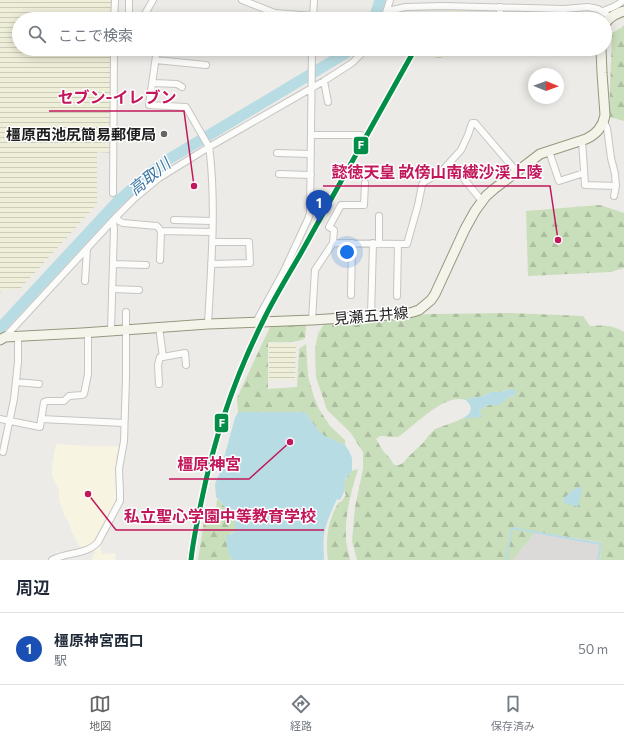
<!DOCTYPE html>
<html lang="ja">
<head>
<meta charset="utf-8">
<style>
	body { margin:0; font-family:Commissioner,"Noto Sans JP",sans-serif; background:#f2f2f3; color:#1f2937 }
	.compass { position:absolute; left:528px; top:68px; width:36px; height:36px; border-radius:50%; background:#fff; box-shadow:0 2px 10px #0003; rotate:91deg }
	.you { position:absolute; left:347px; top:252px; width:14px; height:14px; margin:-10px; border:3px solid #fff; border-radius:50%; background:#1a73e8; box-shadow:0 0 0 6px #1a73e833 }
	.badge { display:grid; place-items:center; width:26px; height:26px; border-radius:50%; background:#676665; color:#fff; font-size:13px; font-weight:700 }
	.pin { position:absolute; translate:-50% -33px; filter:drop-shadow(0 1px 2px #0008) }
	.pin::after { content:''; position:absolute; top:21px; width:14px; height:12px; background:inherit; clip-path:polygon(0 0,100% 0,50% 100%) }
	.list { margin:0; padding:0; list-style:none }
	h2 { display:flex; justify-content:space-between; align-items:center; height:52px; margin:0; padding:0 16px; font-size:17px }
	h2 small { font-size:13px; font-weight:400; color:#747a83 }
	.list li { display:grid; grid-template-columns:26px 1fr auto; gap:12px; align-items:center; box-sizing:border-box; height:72px; padding:0 16px; border-top:1px solid #e0e1e3 }
	.list b { display:block; font-size:15px; white-space:nowrap }
	.list p { margin:0; font-size:13px; white-space:nowrap; color:#747a83 }
	.list em { font-size:13px; font-style:normal; color:#747a83 }
	.icon { flex:none; width:22px; height:22px; fill:none; stroke:currentColor; stroke-width:2; stroke-linecap:round; stroke-linejoin:round }
	.map { position:relative; flex:none; width:624px; height:560px; overflow:hidden }
	.search { position:absolute; background:#fff; box-shadow:0 2px 10px #0003; left:12px; right:12px; top:12px; height:44px; display:flex; align-items:center; gap:10px; box-sizing:border-box; padding:0 14px; border-radius:22px; color:#747a83; font-size:15px }
	.sheet { height:124px; background:#fff }
	nav { display:flex; justify-content:space-around; align-items:center; box-sizing:border-box; height:56px; border-top:1px solid #e0e1e3; background:#fff; font-size:11px; color:#747a83 }
	nav a { display:grid; justify-items:center; gap:2px }
	nav .on { color:#676665 }
	.map>svg:first-child { display:block }
	.education { fill:#f7f5e2 }
	.religious { fill:#dbdad9 }
	.farmland { fill:url(#farmland-rules) }
	.forest { fill:url(#forest-firs); fill-rule:evenodd }
	.water { fill:#b8dce3 }
	.lines { fill:none; stroke-linecap:round; stroke-linejoin:round }
	.stream { stroke:#b8dce3; stroke-width:2 }
	.river { stroke:#b8dce3; stroke-width:11 }
	.street-casing { stroke:#c6c5c3; stroke-width:8 }
	.secondary-casing { stroke:#97977e; stroke-width:11 }
	.street { stroke:#fcfcfb; stroke-width:6 }
	.secondary { stroke:#f4f4ea; stroke-width:9 }
	.rail-1-casing { stroke:#fff; stroke-width:8 }
	.rail-1 { stroke:#028e46; stroke-width:5 }
	.poi-dot { fill:#676665; stroke:#fff; stroke-width:1.5 }
	.labels { text-anchor:middle; dominant-baseline:central; stroke-width:3; stroke-linejoin:round; paint-order:stroke }
	.poi-label { font-size:15px; font-weight:bold; fill:#1f1f1f; stroke:#fff; text-anchor:end }
	.street-label { font-size:15px; fill:#1f1f1f; stroke:#fff }
	.water-label { font-size:16px; font-style:italic; fill:#3f78a6; stroke:#fff }
	.leader { fill:none; stroke:#c2185b; stroke-width:1.5 }
	.callout-dot { fill:#c2185b; stroke:#fff; stroke-width:1.5 }
	.callout-label { font-size:16px; text-anchor:middle; font-weight:bold; fill:#c2185b; stroke:#fff; stroke-width:3; stroke-linejoin:round; paint-order:stroke }
	.line-badge { stroke:#fff; stroke-width:1.5 }
	.badge-label { font-size:11px; text-anchor:middle; font-weight:bold; fill:#fff }
</style>
</head>
<body>
<div class="map">
<svg width="624" height="560" viewBox="0 0 624 560">
	<defs>
		<pattern id="farmland-rules" width="6" height="5" patternUnits="userSpaceOnUse"><rect width="6" height="5" fill="#efeed9"/><path d="M0 2.5h6" fill="none" stroke="#ccccba"/></pattern>
		<pattern id="forest-firs" width="22" height="20" patternUnits="userSpaceOnUse"><rect width="22" height="20" fill="#c9deba"/><path d="M5 1l3.5 6h-7zM16 11l3.5 6h-7z" fill="#acbe9f"/></pattern>
	</defs>
	<rect width="100%" height="100%" fill="#edebe7"/>
	<!-- education -->
	<path class="education" d="M56,444L90,446H118V453L116,454L118,498L109,517L97,540L91,546L81,549L71,530L70,525L64,515L59,500V490L52,476V465Z
		M100,544L102,554L115,553L116,560H92L95,552L93,549H95Z"/>
	<!-- religious -->
	<path class="religious" d="M535,532L602,542L600,560H513Z"/>
	<!-- farmland -->
	<path class="farmland" d="M0,0H113V19H19V49H113V153L97,152V204L20,289L4,290L0,293Z
		M445,10L467,11L463,19H440Z
		M424,49H445L441,59L421,53Z
		M269,343L296,344L295,380H269Z"/>
	<!-- forest -->
	<path class="forest" d="M624,26V121L609,117L612,33Z
		M600,205L624,213V268L611,272L528,276L526,211Z
		M511,313L583,316L590,326C602,325 613,325 624,332V560H600L602,542L535,532L513,560H357L352,541L355,507L363,469V452L350,432L327,410L316,377L315,349L318,334L325,322L430,314ZM509,389L515,395L507,398L500,405H489L479,410L482,416H475L466,418H463L457,421L435,429L429,435L423,443L409,456L403,463L399,465H394L389,457L383,451L376,439L380,436L398,437C415,426 443,393 466,400L467,399L483,396L491,392H501Z
		M302,324L306,326L305,338C295,344 280,342 268,342V389L297,387L299,349L306,344L308,376L314,397L319,409L330,426L345,440V445L324,436L317,429L305,412H238L237,398L253,363L271,325Z
		M358,469C351,493 345,512 346,538C346,545 349,553 350,560H328C325,540 328,519 339,502H341L346,495C341,487 346,476 352,471C353,470 357,469 358,469Z
		M217,499L223,504L230,517L235,520V529L234,532L230,534L229,555L233,560H198L206,508L214,511H216Z"/>
	<!-- water -->
	<path class="water" d="M510,389C513,389 515,389 516,393L515,395L507,398L500,405H489L479,410L482,416L480,418C473,416 470,419 463,418C468,416 473,411 470,405C469,403 467,402 466,400L467,399L483,396L491,392H501Z
		M238,412H305L317,429L325,436L345,445L349,451L352,458V471L345,480L344,492L340,500L337,499C332,510 326,522 324,535C323,543 324,552 324,560H233C226,553 227,544 226,535L232,534L234,532L235,529V521L228,515L223,504L216,497L215,484L220,472L235,418Z
		M579,487L582,488L578,507L564,503L563,499L573,490Z"/>
	<g class="lines">
		<!-- stream -->
		<path class="stream" d="M506,560L512,528L601,544L598,560"/>
		<!-- river -->
		<path class="river" d="M374,19L380,0
			M0,328L117,202L150,173L169,159L346,53L351,49"/>
		<defs>
			<path id="street" d="M242,0L275,13L313,16
				M500,7V19
				M387,11L406,7L443,6L564,9L588,7L598,9L606,14L609,18
				M603,11C610,8 619,6 623,0
				M114,19L115,0
				M129,19V0
				M142,19L153,0
				M313,19L314,0
				M384,19L390,0
				M157,49L149,105L186,107L209,147L210,154C216,210 211,268 208,324
				M156,60L206,65
				M324,81L328,102
				M153,83L177,84L182,87
				M604,122L607,128L611,158L615,174L616,186L614,196
				M311,135H361
				M582,140L585,185L616,186
				M549,151L559,181L584,173
				M277,153L311,154
				M450,162L482,201
				M279,174L311,175
				M113,193L114,49
				M116,217L119,221L123,223L157,226L161,231L212,232
				M174,220L212,221
				M333,243L407,244L418,205L422,185L424,182L441,172L461,150L468,135L472,123H475L517,172
				M379,243V216
				M160,260L161,231
				M113,264L146,265
				M211,264L250,263L249,242H212
				M85,281L87,249
				M112,289L139,290
				M351,295L352,243
				M397,296L398,244
				M371,316L373,243
				M312,320L315,270L333,243L334,230L329,227L341,205H364L365,183
				M256,322L284,271L308,219L310,213L312,49
				M111,330L114,229L113,221
				M5,337L116,217L135,198L159,178L209,147L324,81L352,63L366,49
				M163,357L185,353L186,365
				M16,382L39,384
				M159,384L158,365L160,357H163L159,327
				M0,419L40,427L44,402L47,401H64L69,396L82,395L84,394L88,374V332
				M41,419L124,423
				M3,452L14,399L18,362V336
				M52,560C66,552 87,555 98,542L120,501V493L119,469L124,441L126,378V312"/>
			<path id="secondary" d="M605,24C610,16 616,14 624,11
				M0,340L5,337L82,333L208,324L312,320L405,314L413,312L419,310L431,300L435,294L465,229L475,211L486,196L494,189L540,154L586,139C597,134 603,127 605,115L602,73L601,49"/>
		</defs>
		<!-- street casing -->
		<use href="#street" class="street-casing"/>
		<!-- secondary casing -->
		<use href="#secondary" class="secondary-casing"/>
		<!-- street -->
		<use href="#street" class="street"/>
		<!-- secondary -->
		<use href="#secondary" class="secondary"/>
		<defs>
			<path id="rail-1" d="M191,560C193,541 197,522 201,503C214,438 235,376 265,317C276,295 289,274 301,253L415,49"/>
		</defs>
		<!-- rail-1 casing -->
		<use href="#rail-1" class="rail-1-casing"/>
		<!-- rail-1 -->
		<use href="#rail-1" class="rail-1"/>
	</g>
	<!-- markers -->
	<circle class="poi-dot" cx="164" cy="134" r="4"/>
	<g class="labels">
		<!-- poi labels -->
		<g class="poi-label">
			<text x="156" y="134">橿原西池尻簡易郵便局</text>
		</g>
		<!-- street labels -->
		<g class="street-label">
			<text transform="translate(371 315) rotate(-5)">見瀬五井線</text>
		</g>
		<!-- water labels -->
		<g class="water-label">
			<text transform="translate(149 176) rotate(-39)">高取川</text>
		</g>
	</g>
	<!-- callouts -->
	<path class="leader" d="M194 186L184 111H49M558 240L550 186H323M290 442L249 479H169M88 494L116 530H324"/>
	<g class="callout-dot">
		<circle cx="194" cy="186" r="4"/>
		<circle cx="558" cy="240" r="4"/>
		<circle cx="290" cy="442" r="4"/>
		<circle cx="88" cy="494" r="4"/>
	</g>
	<g class="callout-label">
		<text x="117" y="103">セブン-イレブン</text>
		<text x="437" y="178">懿徳天皇 畝傍山南繊沙渓上陵</text>
		<text x="209" y="470">橿原神宮</text>
		<text x="220" y="522">私立聖心学園中等教育学校</text>
	</g>
	<g class="line-badge">
		<rect x="353" y="136" width="16" height="19" rx="4" fill="#028e46"/>
		<rect x="214" y="413" width="15" height="20" rx="4" fill="#028e46"/>
	</g>
	<g class="badge-label">
		<text x="361" y="149">F</text>
		<text x="222" y="427">F</text>
	</g>
</svg>
<svg class="compass" viewBox="-18 -18 36 36"><path d="M0-13l5 13h-10z" fill="#e53935"/><path d="M0 13l5-13h-10z" fill="#747a83"/></svg>
<div class="you"></div>
<div class="pin badge" style="left:319px;top:223px;background:#1a4fb4">1</div>
<div class="search"><svg class="icon" aria-label="search" viewBox="0 0 24 24"><circle cx="10" cy="10" r="6"/><path d="M15 15l6 6"/></svg>ここで検索</div>
</div>
<section class="sheet">
<h2>周辺<small></small></h2>
<ul class="list">
<li><span class="badge" style="background:#1a4fb4">1</span><div><b>橿原神宮西口</b><p>駅</p></div><em>50 m</em></li>
</ul>
</section>
<nav>
<a class="on"><svg class="icon" aria-label="map" viewBox="0 0 24 24"><path d="M3 6l6-2 6 2 6-2v14l-6 2-6-2-6 2zM9 4v14M15 6v14"/></svg>地図</a>
<a><svg class="icon" aria-label="directions" viewBox="0 0 24 24"><path d="M12 3l9 9-9 9-9-9zM9 14v-3h6M13 9l2 2-2 2"/></svg>経路</a>
<a><svg class="icon" aria-label="saved" viewBox="0 0 24 24"><path d="M7 4h10v16l-5-4-5 4z"/></svg>保存済み</a>
</nav>
</body>
</html>
